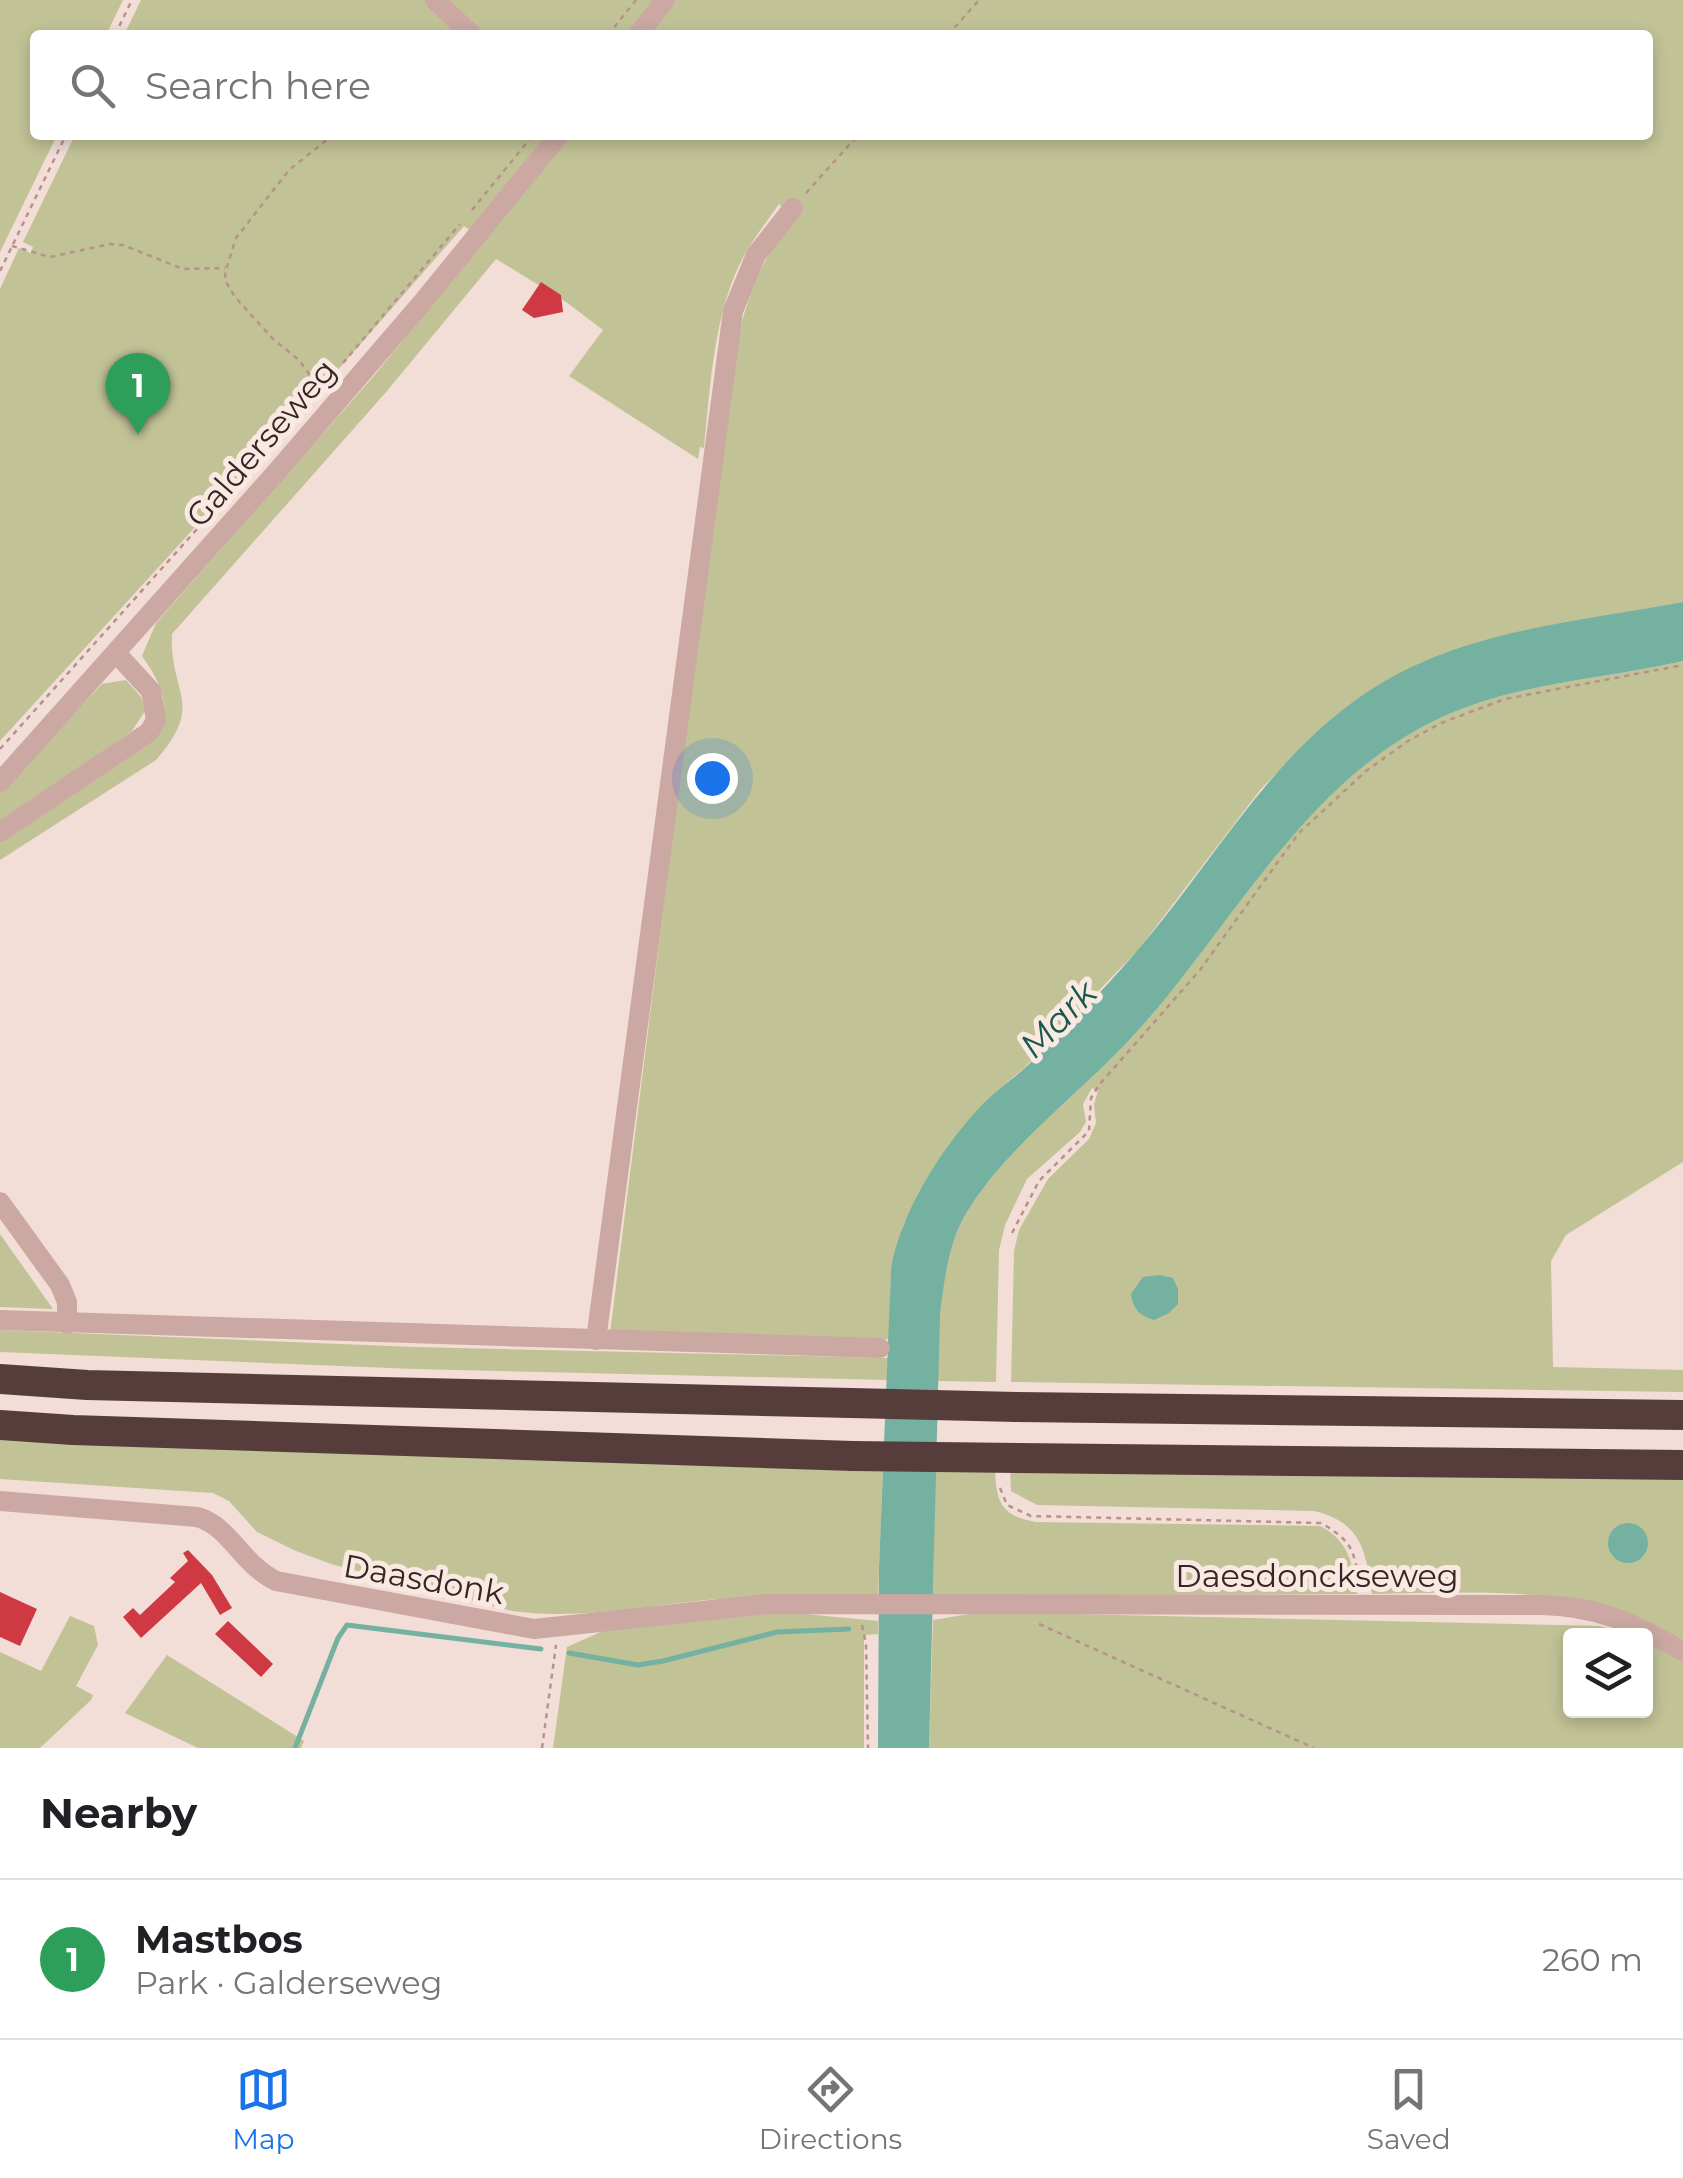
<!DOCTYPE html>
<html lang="en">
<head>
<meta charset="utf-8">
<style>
	body { margin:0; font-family:Montserrat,sans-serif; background:#f6f6f6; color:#202124 }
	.controls { position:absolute; right:30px; bottom:30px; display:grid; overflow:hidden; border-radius:10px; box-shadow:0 5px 15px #0003 }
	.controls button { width:90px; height:90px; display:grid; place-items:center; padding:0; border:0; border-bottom:2px solid #e0e0e0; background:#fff; color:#202124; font:50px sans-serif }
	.you { position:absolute; left:712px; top:778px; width:35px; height:35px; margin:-25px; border:8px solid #fff; border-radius:50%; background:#1a73e8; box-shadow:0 0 0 15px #1a73e833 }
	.badge { display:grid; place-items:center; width:65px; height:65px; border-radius:50%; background:#1a73e8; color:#fff; font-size:32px; font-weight:700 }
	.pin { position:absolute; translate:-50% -82px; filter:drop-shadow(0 2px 5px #0008) }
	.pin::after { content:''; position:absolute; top:52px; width:35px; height:30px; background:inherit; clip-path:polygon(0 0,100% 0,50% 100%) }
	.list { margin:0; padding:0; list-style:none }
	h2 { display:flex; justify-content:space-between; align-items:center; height:130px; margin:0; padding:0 40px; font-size:42px }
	h2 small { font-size:32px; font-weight:400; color:#757577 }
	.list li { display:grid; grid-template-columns:65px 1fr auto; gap:30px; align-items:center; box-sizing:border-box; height:160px; padding:0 40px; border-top:2px solid #e0e0e0 }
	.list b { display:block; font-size:38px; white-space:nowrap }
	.list p { margin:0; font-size:32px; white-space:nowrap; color:#757577 }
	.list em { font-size:32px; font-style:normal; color:#757577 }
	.icon { flex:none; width:55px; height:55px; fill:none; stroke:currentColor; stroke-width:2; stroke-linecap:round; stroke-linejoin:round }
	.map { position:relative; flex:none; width:1683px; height:1748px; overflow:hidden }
	.search { position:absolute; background:#fff; box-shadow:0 5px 15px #0003; left:30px; right:30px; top:30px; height:110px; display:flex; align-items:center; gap:25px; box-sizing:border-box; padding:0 35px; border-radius:10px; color:#757577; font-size:38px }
	.sheet { height:290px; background:#fff }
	nav { display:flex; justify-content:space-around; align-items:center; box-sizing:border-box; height:140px; border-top:2px solid #e0e0e0; background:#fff; font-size:28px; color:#757577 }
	nav a { display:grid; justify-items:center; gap:5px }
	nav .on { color:#1a73e8 }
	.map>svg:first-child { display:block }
	.green { fill:#c1c296 }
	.water { fill:#74b1a1 }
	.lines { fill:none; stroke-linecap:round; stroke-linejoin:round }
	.stream { stroke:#74b1a1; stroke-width:5 }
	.building { fill:#ce3943 }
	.path { stroke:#b7928d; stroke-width:2.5; stroke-dasharray:5 5; stroke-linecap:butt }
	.minor { stroke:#cba8a2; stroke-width:20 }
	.highway { stroke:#573c3c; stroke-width:30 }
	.highway-bridge { stroke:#573c3c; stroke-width:30 }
	.labels { text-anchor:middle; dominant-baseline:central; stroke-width:10; stroke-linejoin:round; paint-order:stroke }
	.street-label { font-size:32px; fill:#352525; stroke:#fae9e3 }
	.water-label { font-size:35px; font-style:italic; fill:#185949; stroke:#fae9e3 }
</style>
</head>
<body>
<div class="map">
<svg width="1683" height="1748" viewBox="0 0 1683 1748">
	<rect width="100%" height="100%" fill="#f2ddd7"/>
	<!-- green -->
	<path class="green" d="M0,0H123L106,35H35V135H57L0,252Z
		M141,0H1683V602L1523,632L1446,653L1382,683L1318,731L1260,790L1138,950L1024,1068L990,1097L904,1223L891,1270L889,1339L610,1333L731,371C742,311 756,267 792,218L779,204C767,221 754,238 744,256C714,309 710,389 704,448L700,447L698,459L569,376L603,330L566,302L496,259L387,391L172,634C169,694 206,703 156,760L0,860V837L164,716C165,691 156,676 142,656L156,623L372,378L485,241L464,226L322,388L0,741V289L19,248L31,253L33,247L23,242L75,135H1648V35H124Z
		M1683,661V1162L1566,1235L1551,1261L1553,1367L1683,1370V1392L1011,1382L1014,1251L1019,1230L1048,1179L1089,1139L1096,1123L1094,1104L1098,1091L1092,1088L1083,1104L1086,1122L1080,1132L1027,1179L1005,1225L999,1250L996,1382L936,1381C937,1325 938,1261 967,1212C1006,1147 1082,1092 1133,1036C1230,931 1299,786 1434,721C1511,683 1600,680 1683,661Z
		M126,680L141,697L145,711L132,731L0,824V791L102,684Z
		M0,1234L53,1309L0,1307Z
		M0,1330L415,1347L888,1358L887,1380L414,1369L0,1352Z
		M0,1437L883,1465L878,1597C821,1598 763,1595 706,1600C642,1606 577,1620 512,1611L331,1564L296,1551L257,1532L229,1501L213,1493L0,1479Z
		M935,1466L995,1467C996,1501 1000,1516 1036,1522L1320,1526C1349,1540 1353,1565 1357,1594L933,1596Z
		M1010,1467L1683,1476V1639C1664,1631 1646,1620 1626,1614C1545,1586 1457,1593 1372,1594C1366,1551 1361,1522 1314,1511L1037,1505L1011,1491Z
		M784,1612L878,1621V1634L864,1635V1748H553L567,1647L603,1631Z
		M981,1612L1599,1626L1634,1635L1570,1636V1710H1646V1641L1683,1661V1748H929L933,1620Z
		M70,1616L94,1626L98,1645L76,1686L93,1695L91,1700L40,1748H0V1652L41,1671Z
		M167,1655L304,1741L301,1748H198L125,1713Z"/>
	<!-- water -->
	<path class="water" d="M1683,602V661C1600,680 1511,683 1434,721C1300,786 1230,931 1133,1036C1082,1092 1006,1147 967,1212C948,1243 945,1277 940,1313L929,1748H878L879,1568L891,1270C900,1211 948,1137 991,1096C1002,1086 1015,1077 1026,1067C1064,1031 1102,992 1136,952C1217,859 1274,746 1385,681C1474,629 1583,621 1683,602Z
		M1160,1275L1173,1278L1178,1289V1304L1169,1313L1154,1320C1140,1316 1133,1309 1131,1294L1143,1277Z
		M1608 1543a20 20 0 1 1 40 0a20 20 0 1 1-40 0Z"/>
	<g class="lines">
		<!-- stream -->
		<path class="stream" d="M569,1653L638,1665L663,1661L777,1632L849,1629
			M295,1748L338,1638L347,1625L541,1649"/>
	</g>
	<!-- building -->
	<path class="building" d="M541,282L561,295L563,312L534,318L522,310Z
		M188,1550L212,1575L232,1608L220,1615L201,1583L141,1638L123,1617L133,1608L140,1615L175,1582L170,1578L188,1561L183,1553Z
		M0,1592L37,1609L20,1646L0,1637Z
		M228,1621L273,1664L261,1677L215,1634Z"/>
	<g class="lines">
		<!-- path -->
		<path class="path" d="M115,35L132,0
			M433,35L438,27
			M608,35L636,0
			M948,35L979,0
			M806,193L858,135
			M472,210L533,135
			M12,246L50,257L110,244L123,245L183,269L225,268
			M0,271L66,135
			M343,363L460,224
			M321,391L299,360L273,339L235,297L226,282L225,273L236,238L289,170L333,135
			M0,749L276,441
			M1012,1233L1039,1181L1089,1131L1091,1098L1099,1085L1200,970L1298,834L1366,771L1408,741L1441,723L1505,699L1683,665
			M1000,1488L1007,1505L1031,1516L1321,1523C1352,1541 1354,1549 1359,1584
			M1039,1624L1314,1748
			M862,1625L866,1644L868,1748
			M542,1748L556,1645"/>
		<!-- minor -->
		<path class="minor" d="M435,0L472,35
			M638,35L665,0
			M0,782L280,468L421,304L559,135
			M0,832L149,732L156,720L151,691L117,654
			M0,1202L60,1285L67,1302V1324
			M0,1320L880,1348
			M596,1340L733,311L756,255L793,208
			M0,1501L197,1517C230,1526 240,1563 276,1581L534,1629L768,1604L1540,1605C1598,1606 1633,1623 1683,1651"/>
		<!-- highway -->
		<path class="highway" d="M0,1379L87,1385L851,1403
			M1016,1407L1683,1415
			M0,1425L73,1430L853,1456
			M1018,1458L1683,1465"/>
		<!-- highway-bridge -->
		<path class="highway-bridge" d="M851,1403L1016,1407
			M853,1456L1018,1458"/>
	</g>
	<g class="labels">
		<!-- street labels -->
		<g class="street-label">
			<text transform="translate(261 443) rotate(-49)">Galderseweg</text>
			<text x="1317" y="1575">Daesdonckseweg</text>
			<text transform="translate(424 1579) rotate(10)">Daasdonk</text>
		</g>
		<!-- water labels -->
		<g class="water-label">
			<text transform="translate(1058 1019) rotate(-45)">Mark</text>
		</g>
	</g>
</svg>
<div class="controls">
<button><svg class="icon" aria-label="layers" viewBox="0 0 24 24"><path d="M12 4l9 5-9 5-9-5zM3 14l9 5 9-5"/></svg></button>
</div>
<div class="you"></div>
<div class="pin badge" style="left:138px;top:435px;background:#2e9e5b">1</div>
<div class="search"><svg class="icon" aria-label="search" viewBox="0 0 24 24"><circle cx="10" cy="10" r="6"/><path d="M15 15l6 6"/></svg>Search here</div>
</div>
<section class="sheet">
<h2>Nearby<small></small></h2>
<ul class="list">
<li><span class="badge" style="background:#2e9e5b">1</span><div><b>Mastbos</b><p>Park · Galderseweg</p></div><em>260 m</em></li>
</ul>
</section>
<nav>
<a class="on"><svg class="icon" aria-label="map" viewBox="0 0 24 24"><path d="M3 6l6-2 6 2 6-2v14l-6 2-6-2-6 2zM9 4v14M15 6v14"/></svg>Map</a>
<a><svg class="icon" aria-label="directions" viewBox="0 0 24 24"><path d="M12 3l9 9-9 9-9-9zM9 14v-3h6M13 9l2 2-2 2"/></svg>Directions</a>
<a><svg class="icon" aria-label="saved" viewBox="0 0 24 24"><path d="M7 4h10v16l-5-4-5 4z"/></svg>Saved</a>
</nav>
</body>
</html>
